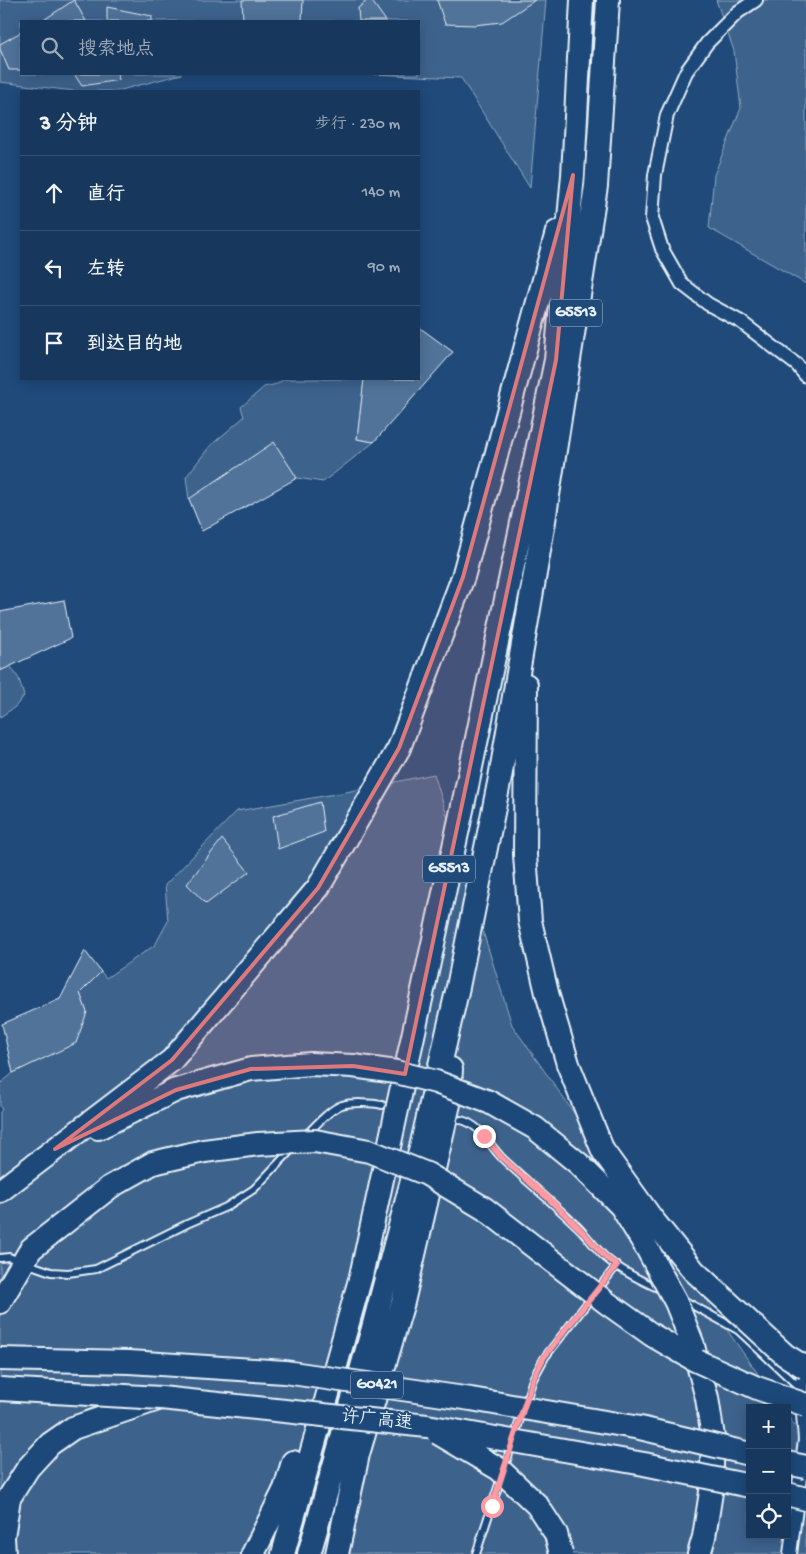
<!DOCTYPE html>
<html lang="zh">
<head>
<meta charset="utf-8">
<style>
	body { margin:0; font-family:"Gochi Hand","LXGW WenKai TC",sans-serif; background:#244365; color:#f1f3f6 }
	.controls { position:absolute; right:15px; bottom:15px; display:grid; overflow:hidden; border-radius:0px; box-shadow:0 2px 12px #0003 }
	.controls button { width:45px; height:45px; display:grid; place-items:center; padding:0; border:0; border-bottom:1px solid #365272; background:#17385c; color:#f1f3f6; font:25px sans-serif }
	.stop { position:absolute; width:15px; height:15px; margin:-11px; border:4px solid #ff9aa2; border-radius:50%; background:#fff }
	.stop.end { background:#ff9aa2; border-color:#fff; box-shadow:0 1px 5px #0008 }
	.list { margin:0; padding:0; list-style:none }
	h2 { display:flex; justify-content:space-between; align-items:center; height:65px; margin:0; padding:0 20px; font-size:21px }
	h2 small { font-size:16px; font-weight:400; color:#9eacbb }
	.list li { display:grid; grid-template-columns:32px 1fr auto; gap:15px; align-items:center; box-sizing:border-box; height:75px; padding:0 20px; border-top:1px solid #365272 }
	.list b { display:block; font-size:19px; white-space:nowrap }
	.list em { font-size:16px; font-style:normal; color:#9eacbb }
	.icon { flex:none; width:28px; height:28px; fill:none; stroke:currentColor; stroke-width:2; stroke-linecap:round; stroke-linejoin:round }
	.map { position:relative; flex:none; width:806px; height:1554px; overflow:hidden }
	.search { position:absolute; background:#17385c; box-shadow:0 2px 12px #0003; left:20px; top:20px; width:400px; height:55px; display:flex; align-items:center; gap:12px; box-sizing:border-box; padding:0 18px; border-radius:0px; color:#9eacbb; font-size:19px }
	.panel { position:absolute; background:#17385c; box-shadow:0 2px 12px #0003; left:20px; top:90px; width:400px; height:290px; border-radius:0px }
	.map>svg:first-child { display:block }
	.green { fill:#3c628c; stroke:#92aac2 }
	.building { fill:#517399; stroke:#e8f1f8 }
	.lines { fill:none; stroke-linecap:round; stroke-linejoin:round }
	.service-casing { stroke:#e8f1f8; stroke-width:10 }
	.minor-casing { stroke:#e8f1f8; stroke-width:16 }
	.motorway-casing { stroke:#e8f1f8; stroke-width:26 }
	.service { stroke:#1f4a7a; stroke-width:6 }
	.minor { stroke:#1f4a7a; stroke-width:12 }
	.motorway { stroke:#1f4a7a; stroke-width:22 }
	.motorway-bridge-casing { stroke:#e8f1f8; stroke-width:26; stroke-linecap:butt }
	.motorway-bridge { stroke:#1f4a7a; stroke-width:22 }
	.route { stroke:#ff9aa2; stroke-width:6 }
	.marked { fill:#dd787b; fill-opacity:0.2; stroke:#dd787b; stroke-width:4; stroke-linejoin:round }
	.labels { text-anchor:middle; dominant-baseline:central; stroke-width:4; stroke-linejoin:round; paint-order:stroke }
	.shield { fill:#1f4a7a; stroke:#acbfd2; stroke-width:1 }
	.shield-label { font-size:16px; font-weight:bold; fill:#e8f1f8 }
	.street-label { font-size:18px; fill:#e8f1f8; stroke:#1f4a7a }
</style>
</head>
<body>
<div class="map">
<svg width="806" height="1554" viewBox="0 0 806 1554">
	<rect width="100%" height="100%" fill="#1f4a7a"/>
	<filter id="ink" filterUnits="userSpaceOnUse"><feTurbulence type="fractalNoise" baseFrequency=".02" numOctaves="2"/><feDisplacementMap in="SourceGraphic" scale="10" xChannelSelector="R" yChannelSelector="G"/><feConvolveMatrix kernelMatrix="1 2 1 2 8 2 1 2 1" color-interpolation-filters="sRGB"/></filter>
	<g filter="url(#ink)">
		<!-- green -->
		<path class="green" d="M0,0H546L530,188L461,78L373,74H419V21H21V74H182L117,91H74L0,82Z
			M716,0H806V284L709,228L714,175L741,108L734,51Z
			M284,379H364L357,439L374,442L323,482L297,478L189,499L186,477L210,446L244,417L241,407L264,387L277,384Z
			M0,650L19,679L24,696L15,707L0,717Z
			M434,774L512,1025L782,1408H750V1535H787V1415L806,1442V1554H0V1112L2,1110L0,1106V1084L13,1073L39,1060L87,1012L80,993L101,972L106,978L155,945L168,921L165,885L237,811L341,793Z"/>
		<!-- building -->
		<path class="building" d="M74,0L86,21H42Z
			M242,0H303L302,21H243Z
			M368,0H371L386,21H359L358,8Z
			M437,0H535L502,22L474,25L445,24Z
			M107,7L152,16V21H107Z
			M21,32V70H9L0,49V44Z
			M74,74H118L119,80L82,86Z
			M419,327L453,352L374,442L357,439L364,379H419Z
			M274,442L297,478L202,531L189,499Z
			M64,600L71,638L0,671V612Z
			M320,802L324,832L278,849L273,816Z
			M222,839L249,872L206,904L187,884Z
			M85,951L101,972L80,993L87,1012L76,1043L13,1073L2,1024L60,999Z"/>
		<g class="lines">
			<defs>
				<path id="service" d="M461,1120C482,1125 489,1146 504,1160C529,1183 554,1204 578,1227C588,1237 596,1249 606,1258C621,1271 644,1282 662,1290
					M305,1136C314,1127 331,1108 342,1105C351,1102 373,1103 382,1105
					M0,1258L9,1257L14,1259
					M31,1265L51,1272L68,1273L96,1269L187,1224L226,1207L254,1189L293,1148
					M683,1300L738,1330L800,1388
					M504,1469L533,1379L545,1357L617,1265
					M476,1554L501,1478"/>
				<path id="minor" d="M756,0L738,12L707,43L686,72L667,115L655,175L652,218L662,249L682,284L708,304L741,322L797,365L806,376
					M790,1554L805,1440L801,1388L805,1363"/>
				<path id="motorway" d="M526,685L525,855L530,921L547,993
					M98,1128L176,1090L251,1069L311,1064L353,1066
					M0,1191L172,1060L318,888L399,748L463,577L557,232
					M0,1302L31,1249L110,1187L153,1163L204,1151
					M693,1346L707,1398L713,1437L711,1492L704,1537L699,1554
					M4,1554L3,1537L9,1498L28,1468L50,1444L73,1428L161,1398
					M253,1554L285,1489L293,1462
					M283,1554L361,1276L462,810L556,360L573,175L582,0
					M309,1554L372,1332L422,1143L458,987L500,778L544,521L596,186L608,0
					M337,1554L358,1454L403,1302L449,1104L451,1069"/>
			</defs>
			<!-- service casing -->
			<use href="#service" class="service-casing"/>
			<!-- minor casing -->
			<use href="#minor" class="minor-casing"/>
			<!-- motorway casing -->
			<use href="#motorway" class="motorway-casing"/>
			<!-- service -->
			<use href="#service" class="service"/>
			<!-- minor -->
			<use href="#minor" class="minor"/>
			<!-- motorway -->
			<use href="#motorway" class="motorway"/>
			<defs>
				<path id="motorway-bridge" d="M547,993L568,1064L603,1151L652,1219L694,1271L785,1355L806,1368
					M353,1066L396,1072L436,1082L489,1102L535,1128L579,1164L621,1206L648,1250L676,1302L693,1345
					M204,1151L258,1144L315,1141L369,1151L427,1174L485,1209L607,1303L652,1335L695,1360L757,1388L806,1405
					M0,1359L129,1362L285,1372L471,1399L640,1428L750,1454
					M0,1389L161,1398L427,1426L644,1464L750,1486
					M438,1433L499,1469L537,1505L556,1534L561,1554
					M787,1463L806,1467
					M787,1494L806,1499"/>
			</defs>
			<!-- motorway-bridge casing -->
			<use href="#motorway-bridge" class="motorway-bridge-casing"/>
			<!-- motorway-bridge -->
			<use href="#motorway-bridge" class="motorway-bridge"/>
		</g>
	</g>
	<g class="lines" filter="url(#ink)">
		<!-- route -->
		<path class="route" d="M484,1136L502,1158L549,1199L580,1229L606,1258L617,1265L544,1357L533,1379L492,1506"/>
	</g>
	<!-- marked area -->
	<path class="marked" d="M573,175L556,360L405,1074L353,1066L251,1069L176,1090L55,1149L172,1060L318,888L399,748L463,577Z"/>
	<g class="labels">
		<!-- shield labels -->
		<g class="shield">
			<rect x="550" y="299.5" width="52" height="27" rx="4"/>
			<rect x="423" y="855.5" width="52" height="27" rx="4"/>
			<rect x="351" y="1371.5" width="52" height="27" rx="4"/>
		</g>
		<g class="shield-label">
			<text x="576" y="313">G5513</text>
			<text x="449" y="869">G5513</text>
			<text x="377" y="1385">G0421</text>
		</g>
		<!-- street labels -->
		<g class="street-label">
			<text transform="translate(377 1421) rotate(6)">许广高速</text>
		</g>
	</g>
</svg>
<div class="controls">
<button>+</button>
<button>−</button>
<button><svg class="icon" aria-label="locate" viewBox="0 0 24 24"><circle cx="12" cy="12" r="6"/><path d="M12 2v4M12 18v4M2 12h4M18 12h4"/></svg></button>
</div>
<div class="stop" style="left:492px;top:1506px"></div>
<div class="stop end" style="left:484px;top:1136px"></div>
<div class="search"><svg class="icon" aria-label="search" viewBox="0 0 24 24"><circle cx="10" cy="10" r="6"/><path d="M15 15l6 6"/></svg>搜索地点</div>
<section class="panel">
<h2>3 分钟<small>步行 · 230 m</small></h2>
<ul class="list">
<li><svg class="icon" aria-label="ahead" viewBox="0 0 24 24"><path d="M12 20V5M6 11l6-6 6 6"/></svg><div><b>直行</b></div><em>140 m</em></li>
<li><svg class="icon" aria-label="left" viewBox="0 0 24 24"><path d="M17 20v-9H6M10 6l-5 5 5 5"/></svg><div><b>左转</b></div><em>90 m</em></li>
<li><svg class="icon" aria-label="arrive" viewBox="0 0 24 24"><path d="M6 21V4h12l-3 4 3 4H6"/></svg><div><b>到达目的地</b></div></li>
</ul>
</section>
</div>
</body>
</html>
